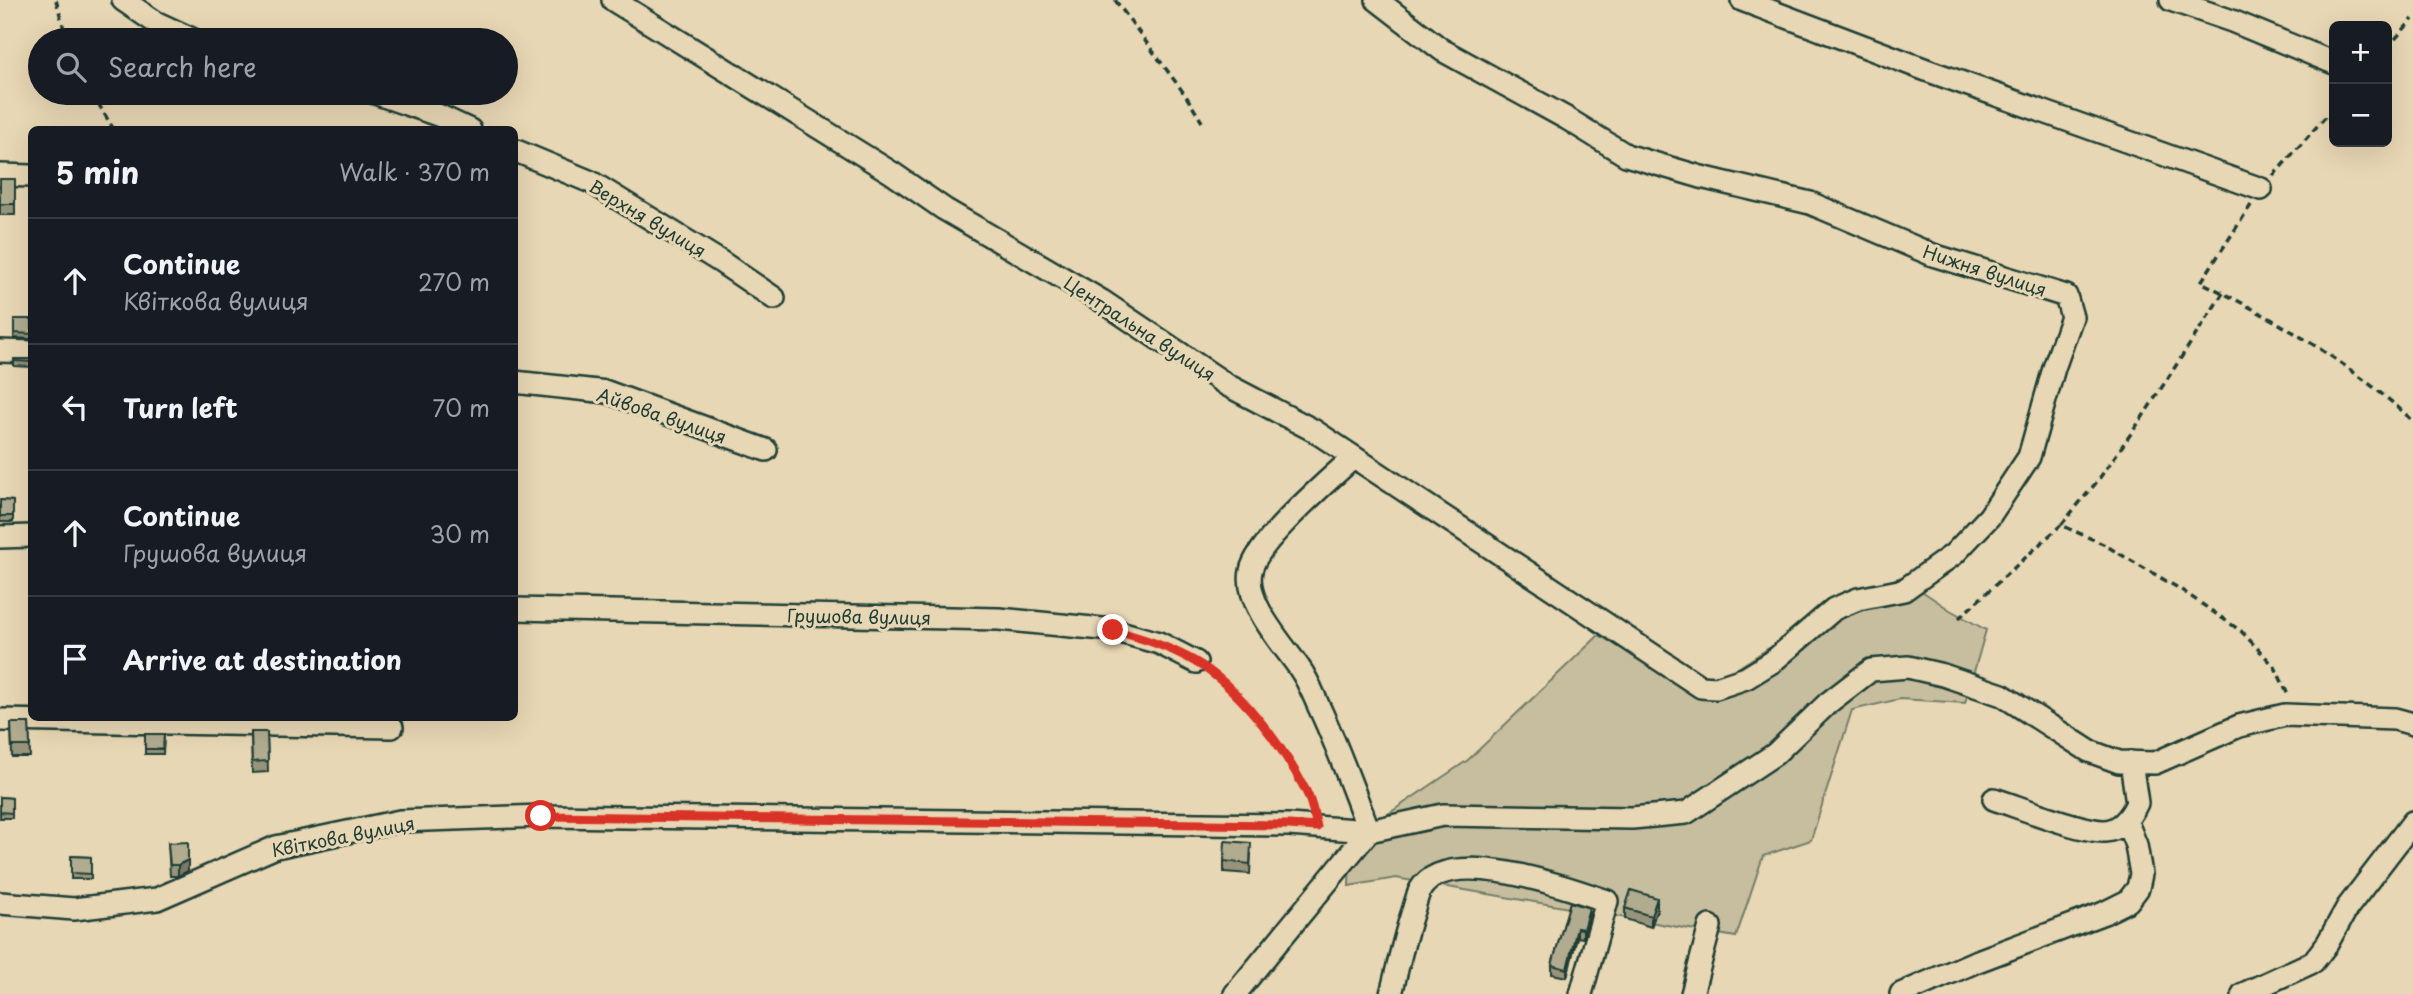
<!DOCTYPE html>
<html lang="en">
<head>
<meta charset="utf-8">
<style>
	body { margin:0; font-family:"Playpen Sans",sans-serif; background:#20242c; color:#f1f3f6 }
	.controls { position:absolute; right:21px; top:21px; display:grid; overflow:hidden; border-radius:10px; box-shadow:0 7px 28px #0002 }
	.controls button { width:63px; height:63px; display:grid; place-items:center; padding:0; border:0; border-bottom:2px solid #363941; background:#171b24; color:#f1f3f6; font:35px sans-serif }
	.stop { position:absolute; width:21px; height:21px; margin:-16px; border:5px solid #d93025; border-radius:50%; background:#fff }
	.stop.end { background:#d93025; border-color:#fff; box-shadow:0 2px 7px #0008 }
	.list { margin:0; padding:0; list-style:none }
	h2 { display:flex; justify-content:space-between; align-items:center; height:91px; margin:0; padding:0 28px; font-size:30px }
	h2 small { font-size:23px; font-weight:400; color:#9ea1a6 }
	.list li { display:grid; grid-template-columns:46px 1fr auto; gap:21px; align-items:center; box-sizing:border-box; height:126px; padding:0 28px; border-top:2px solid #363941 }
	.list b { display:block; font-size:26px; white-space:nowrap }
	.list p { margin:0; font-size:23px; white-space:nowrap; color:#9ea1a6 }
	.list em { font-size:23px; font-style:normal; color:#9ea1a6 }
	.icon { flex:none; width:38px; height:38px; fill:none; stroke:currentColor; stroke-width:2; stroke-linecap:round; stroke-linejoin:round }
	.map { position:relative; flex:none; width:2413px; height:994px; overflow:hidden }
	.search { position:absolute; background:#171b24; box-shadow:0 7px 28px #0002; left:28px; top:28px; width:490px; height:77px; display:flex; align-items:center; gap:18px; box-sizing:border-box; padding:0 24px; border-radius:38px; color:#9ea1a6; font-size:26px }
	.panel { position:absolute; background:#171b24; box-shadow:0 7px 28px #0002; left:28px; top:126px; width:490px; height:595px; border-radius:10px }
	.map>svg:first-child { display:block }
	.green { fill:#c7be9f; stroke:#737e6a; stroke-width:2 }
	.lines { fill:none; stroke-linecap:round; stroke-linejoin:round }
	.minor-casing { stroke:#1f3d34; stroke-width:26 }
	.path { stroke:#1f3d34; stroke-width:3.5; stroke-dasharray:7 5; stroke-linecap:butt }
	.minor { stroke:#e8d7b4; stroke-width:21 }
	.wall { fill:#98947c; stroke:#1f3d34; stroke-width:2 }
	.shaded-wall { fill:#7c7865; stroke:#1f3d34; stroke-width:2 }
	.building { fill:#b1ac90; stroke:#1f3d34; stroke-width:2 }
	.route { stroke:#d93025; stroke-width:9 }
	.labels { text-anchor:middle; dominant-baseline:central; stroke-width:6; stroke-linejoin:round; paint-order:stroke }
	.street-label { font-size:18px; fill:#1f3d34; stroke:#e8d7b4 }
</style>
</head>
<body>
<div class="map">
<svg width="2413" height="994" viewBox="0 0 2413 994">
	<rect width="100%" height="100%" fill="#e8d7b4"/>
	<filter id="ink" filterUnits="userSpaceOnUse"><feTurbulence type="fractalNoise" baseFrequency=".0143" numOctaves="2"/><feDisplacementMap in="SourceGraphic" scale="14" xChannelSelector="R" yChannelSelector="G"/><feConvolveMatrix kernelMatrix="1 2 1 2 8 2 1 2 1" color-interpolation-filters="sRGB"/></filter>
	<g filter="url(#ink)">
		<!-- green -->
		<path class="green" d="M1901,577L1950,610L1986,630L1965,703L1900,699L1852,710L1811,840L1763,856L1736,937L1396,878L1349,886L1351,826L1379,820L1468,760L1599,635L1685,687L1730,673L1772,646L1833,601Z"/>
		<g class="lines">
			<defs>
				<path id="minor" d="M123,0L155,22L194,40
					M613,0L892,173L944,209L1102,301L1227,385L1313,430L1701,687L1716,688L1746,678L1772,662L1834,609L1858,599L1904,590L1954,554L1989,517L2029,457L2054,368L2072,317L2066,296L1933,255L1810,203L1701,177L1626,155L1566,118L1442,50L1377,0
					M1742,0L1929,71L2261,189
					M2171,0L2232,21L2334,63
					M375,93L438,115L470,130
					M514,150L591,182L721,262L774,298
					M0,175L32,176
					M0,351L32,352
					M514,382L607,392L766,450
					M0,537L32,536
					M514,609L999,619L1113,630L1159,643L1196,662
					M0,720L392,727
					M1994,799C2019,807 2082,832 2105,831C2121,830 2131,816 2137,803L2131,762
					M0,903L74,909L157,899L276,847L400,821L541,816L1289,825L1369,831C1353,790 1338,747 1319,707C1313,694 1308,680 1300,669C1283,644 1244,603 1251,571C1256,542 1331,478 1354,457
					M1235,994L1369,831L1443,815L1632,818L1686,813L1775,754L1828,703L1871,670L1908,667L1943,675L2002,695L2089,751L2119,762L2155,763L2239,726L2285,715L2395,719L2413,724
					M1391,994C1398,966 1404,938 1413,911C1415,905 1417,896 1420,890C1447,844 1567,887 1607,901L1581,994
					M1692,994L1710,926
					M1901,994L1975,962L2104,913L2128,901L2138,888L2141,874L2136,845L2126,820
					M2243,994L2313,962L2327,944L2347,908L2413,822"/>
			</defs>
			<!-- minor casing -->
			<use href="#minor" class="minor-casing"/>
			<!-- path -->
			<path class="path" d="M56,0L67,40
				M1115,0L1186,96L1202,122
				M2387,48L2413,19
				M92,93L114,130
				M2273,176L2334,107
				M2251,205L2201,282C2276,319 2352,364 2413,421
				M2223,293L2140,421L2096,483L2061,525L2103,544L2180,589L2241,631L2275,667L2289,697
				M1959,618L2061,525
				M1211,674C1221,682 1233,689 1241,698C1268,727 1301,772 1312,809"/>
			<!-- minor -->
			<use href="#minor" class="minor"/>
		</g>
		<!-- wall -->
		<path class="wall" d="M0,179H15V215H0Z
			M14,319H32V339L14,338Z
			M14,359H32V367L14,366Z
			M0,500L13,501V522H0Z
			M11,723H29L30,757H12Z
			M251,732H267L268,772L252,773Z
			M145,734H164L163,754H145Z
			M0,797L12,798V818H0Z
			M168,843L188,871L178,876H170Z
			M1251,854L1250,874L1224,872V861Z
			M71,856L91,857V879H71Z
			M1570,902L1589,916L1583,938L1577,937L1567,977L1552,974V965Z
			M1625,908L1657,909L1651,927L1625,919Z"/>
		<!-- shaded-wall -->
		<path class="shaded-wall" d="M188,860V871L178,876V865Z
			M1657,898V909L1651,927V916Z
			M1589,908V916L1583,938V929Z
			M1577,928V937L1567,977V969Z"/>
		<!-- building -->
		<path class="building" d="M0,179H15V204H0Z
			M14,319H32V334L14,333Z
			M14,359H32V362L14,361Z
			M0,500L13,501V516H0Z
			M11,723H29L30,746H12Z
			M251,732H267L268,761L252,762Z
			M145,734H164L163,749H145Z
			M0,797L12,798V813L0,812Z
			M1225,841L1251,843L1250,864L1224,861Z
			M188,842V860L178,865H170L168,843Z
			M71,856L91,857V874L71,873Z
			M1631,890L1657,898L1651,916L1625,908Z
			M1570,902L1589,908L1583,929L1577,928L1567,969L1552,965Z"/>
	</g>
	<g class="lines" filter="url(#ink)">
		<!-- route -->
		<path class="route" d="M541,816L1289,825L1317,827C1314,815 1312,802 1306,791C1283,746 1238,686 1194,661C1168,646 1141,638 1113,630"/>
	</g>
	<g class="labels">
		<!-- street labels -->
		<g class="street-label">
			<text transform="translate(648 218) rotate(31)">Верхня вулиця</text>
			<text transform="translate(1985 270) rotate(18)">Нижня вулиця</text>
			<text transform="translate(1140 328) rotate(33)">Центральна вулиця</text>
			<text transform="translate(662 415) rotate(19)">Айвова вулиця</text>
			<text transform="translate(859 616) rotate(1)">Грушова вулиця</text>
			<text transform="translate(343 836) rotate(-11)">Квіткова вулиця</text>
		</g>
	</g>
</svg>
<div class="controls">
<button>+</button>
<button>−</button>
</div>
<div class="stop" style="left:541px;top:816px"></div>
<div class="stop end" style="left:1113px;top:630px"></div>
<div class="search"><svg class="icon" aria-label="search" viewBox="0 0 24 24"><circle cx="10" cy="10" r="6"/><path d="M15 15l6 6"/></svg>Search here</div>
<section class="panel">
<h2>5 min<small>Walk · 370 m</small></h2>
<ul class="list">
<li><svg class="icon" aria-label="ahead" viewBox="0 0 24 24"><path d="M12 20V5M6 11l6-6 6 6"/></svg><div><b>Continue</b><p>Квіткова вулиця</p></div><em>270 m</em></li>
<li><svg class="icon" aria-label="left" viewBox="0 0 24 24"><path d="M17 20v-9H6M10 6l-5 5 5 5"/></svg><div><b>Turn left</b></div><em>70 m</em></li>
<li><svg class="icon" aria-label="ahead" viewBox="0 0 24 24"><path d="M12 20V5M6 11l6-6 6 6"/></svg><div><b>Continue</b><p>Грушова вулиця</p></div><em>30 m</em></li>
<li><svg class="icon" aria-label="arrive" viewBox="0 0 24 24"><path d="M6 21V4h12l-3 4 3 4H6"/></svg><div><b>Arrive at destination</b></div></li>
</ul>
</section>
</div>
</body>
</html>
